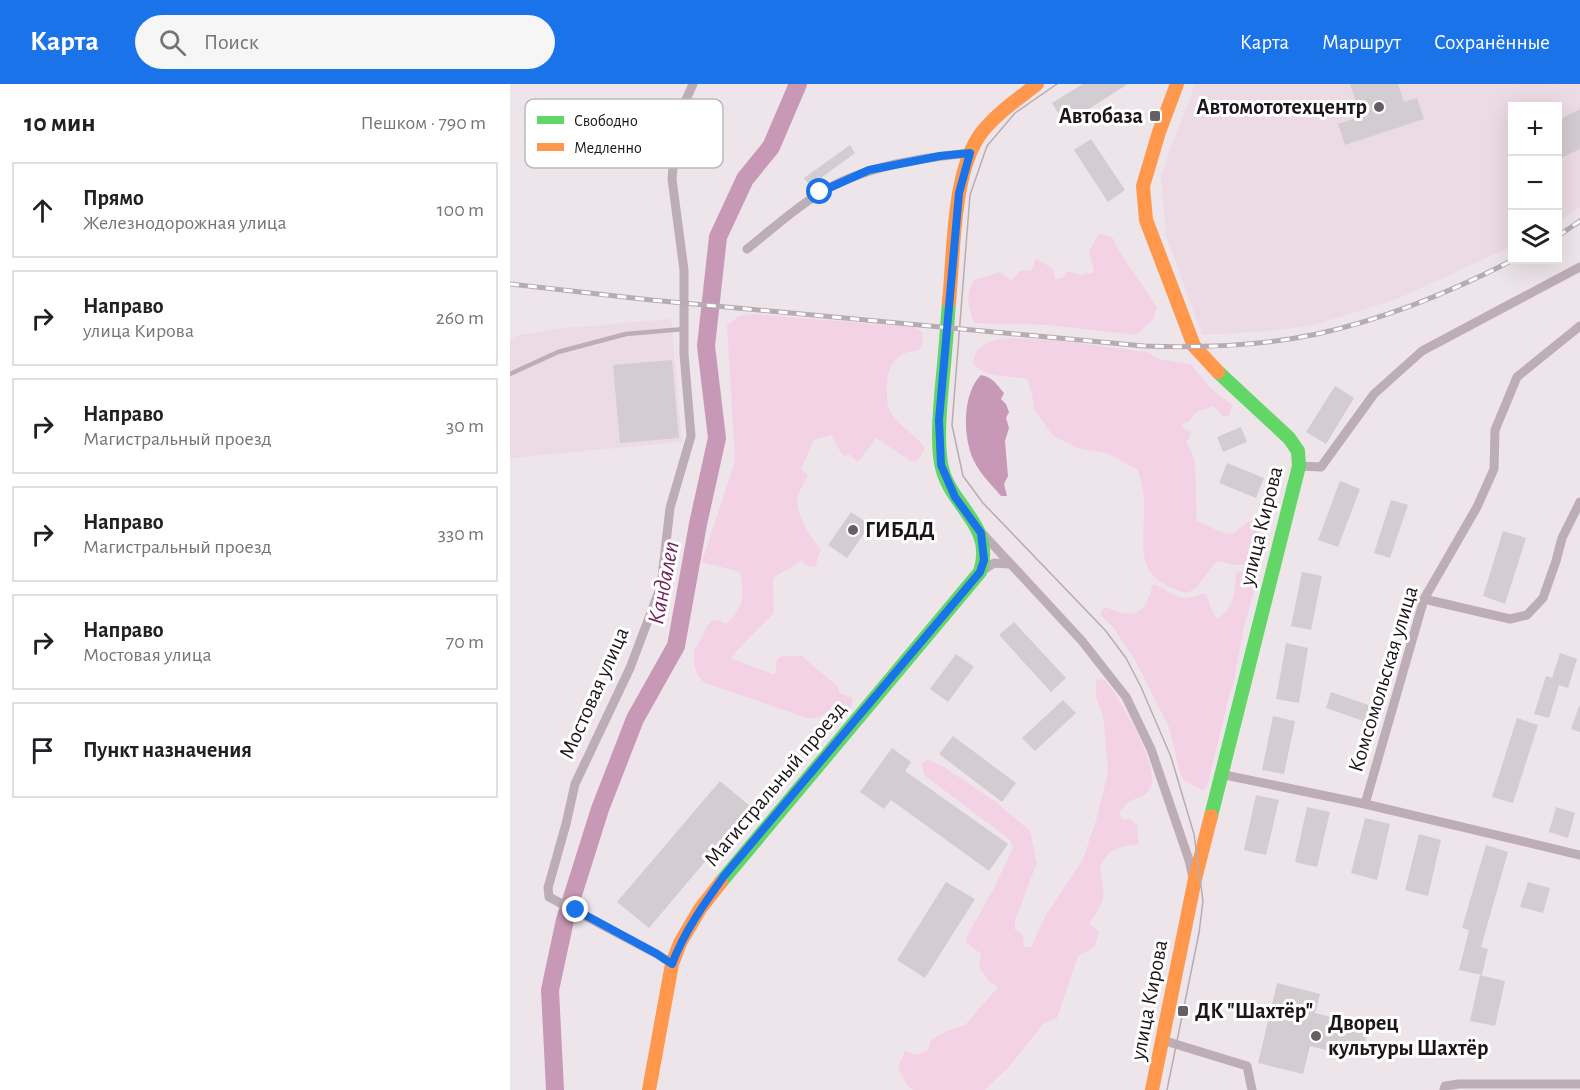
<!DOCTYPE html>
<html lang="ru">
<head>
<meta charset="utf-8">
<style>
	body { margin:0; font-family:"Alegreya Sans",sans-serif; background:#f6f6f6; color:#202124 }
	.controls { position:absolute; right:18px; top:18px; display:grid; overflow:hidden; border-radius:0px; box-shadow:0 6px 24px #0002 }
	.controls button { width:54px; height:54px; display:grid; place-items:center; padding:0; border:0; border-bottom:2px solid #e0e0e0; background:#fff; color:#202124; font:30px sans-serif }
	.stop { position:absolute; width:18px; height:18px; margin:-14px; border:4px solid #1a73e8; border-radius:50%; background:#fff }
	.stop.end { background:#1a73e8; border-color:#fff; box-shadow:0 2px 6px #0008 }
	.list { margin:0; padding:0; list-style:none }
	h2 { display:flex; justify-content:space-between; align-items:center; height:78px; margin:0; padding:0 24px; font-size:26px }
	h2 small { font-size:20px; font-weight:400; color:#757577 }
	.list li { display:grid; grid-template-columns:39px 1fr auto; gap:18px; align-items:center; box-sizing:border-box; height:96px; margin:0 12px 12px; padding:0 12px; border:2px solid #e0e0e0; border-radius:0px }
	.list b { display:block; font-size:22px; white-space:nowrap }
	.list p { margin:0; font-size:20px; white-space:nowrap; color:#757577 }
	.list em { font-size:20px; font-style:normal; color:#757577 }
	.icon { flex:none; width:33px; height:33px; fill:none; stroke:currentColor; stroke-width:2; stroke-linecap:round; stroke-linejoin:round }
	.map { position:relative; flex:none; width:1070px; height:1006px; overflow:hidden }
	header { display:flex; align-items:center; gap:36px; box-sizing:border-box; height:84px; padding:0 30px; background:#1a73e8; color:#fff }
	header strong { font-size:28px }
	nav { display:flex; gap:33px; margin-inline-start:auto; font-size:21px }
	.search { width:420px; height:54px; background:#f6f6f6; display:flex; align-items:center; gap:15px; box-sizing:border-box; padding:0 21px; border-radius:33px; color:#757577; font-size:22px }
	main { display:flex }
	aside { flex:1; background:#fff }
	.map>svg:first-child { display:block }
	.built { fill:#ecdae4 }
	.green { fill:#f4d2e6 }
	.water { fill:#c899b6 }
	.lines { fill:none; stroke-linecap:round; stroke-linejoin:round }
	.river { stroke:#c899b6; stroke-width:18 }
	.building { fill:#d3ccd0 }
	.lane { stroke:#bcadb6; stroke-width:4.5 }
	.street { stroke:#bcadb6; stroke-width:9 }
	.fast { stroke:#63d668; stroke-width:14 }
	.slow { stroke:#ff974d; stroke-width:14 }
	.tram { stroke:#b7acb2; stroke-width:1.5 }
	.rail-casing { stroke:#b7acb2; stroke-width:5 }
	.rail { stroke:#fff; stroke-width:3; stroke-dasharray:9; stroke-linecap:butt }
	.route { stroke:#1a73e8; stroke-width:8 }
	.poi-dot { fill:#665e63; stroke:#fff; stroke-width:2 }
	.labels { text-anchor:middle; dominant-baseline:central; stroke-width:6; stroke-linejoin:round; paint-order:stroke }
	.poi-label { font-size:22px; font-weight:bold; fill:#1c161a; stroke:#fff; text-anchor:start }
	.street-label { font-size:22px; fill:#1c161a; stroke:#fff }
	.water-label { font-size:24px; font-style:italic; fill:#712459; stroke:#fff }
	.key { fill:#fff; stroke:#bbb9ba; stroke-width:1.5 }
	.key-label { font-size:16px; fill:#1c161a }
</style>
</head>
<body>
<header>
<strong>Карта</strong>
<div class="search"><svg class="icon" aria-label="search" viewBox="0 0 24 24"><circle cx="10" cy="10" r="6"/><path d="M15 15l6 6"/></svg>Поиск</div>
<nav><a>Карта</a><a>Маршрут</a><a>Сохранённые</a></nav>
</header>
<main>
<aside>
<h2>10 мин<small>Пешком · 790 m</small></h2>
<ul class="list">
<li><svg class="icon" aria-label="ahead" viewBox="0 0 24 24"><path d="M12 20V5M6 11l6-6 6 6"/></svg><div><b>Прямо</b><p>Железнодорожная улица</p></div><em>100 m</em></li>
<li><svg class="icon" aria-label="right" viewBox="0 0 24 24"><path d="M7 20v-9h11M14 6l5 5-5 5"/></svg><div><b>Направо</b><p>улица Кирова</p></div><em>260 m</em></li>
<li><svg class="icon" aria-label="right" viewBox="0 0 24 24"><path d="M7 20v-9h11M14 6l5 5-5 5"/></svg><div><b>Направо</b><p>Магистральный проезд</p></div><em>30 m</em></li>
<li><svg class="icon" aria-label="right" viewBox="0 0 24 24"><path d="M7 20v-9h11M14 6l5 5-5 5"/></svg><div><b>Направо</b><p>Магистральный проезд</p></div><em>330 m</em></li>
<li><svg class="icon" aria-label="right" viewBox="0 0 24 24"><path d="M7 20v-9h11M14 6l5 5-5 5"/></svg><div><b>Направо</b><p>Мостовая улица</p></div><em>70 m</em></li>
<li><svg class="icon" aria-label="arrive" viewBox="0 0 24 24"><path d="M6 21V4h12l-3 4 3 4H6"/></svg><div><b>Пункт назначения</b></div></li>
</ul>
</aside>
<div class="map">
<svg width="1070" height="1006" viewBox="0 0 1070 1006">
	<rect width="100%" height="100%" fill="#eee5ea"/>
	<!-- built -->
	<path class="built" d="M685,0H1070V123L1048,138V22H1002V162L887,215L804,241L761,247L692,251L656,151L651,91Z
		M161,235L172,358L0,374V257L6,252L43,245Z"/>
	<!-- green -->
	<path class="green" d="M589,150L602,153C614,180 633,198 647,224L642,237L626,251L539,241L464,239C458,224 455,209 464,196L489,188L501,196L511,186L521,187L526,174L543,185L545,195L552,194L558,187L570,191L584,188L579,167Z
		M241,230L403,243L412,248L413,259L409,266C384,268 376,284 377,308C377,316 377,323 382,330C390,343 406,351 415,364L408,376L402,378L366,354L348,378L339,370L333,372L321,351L304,356L291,385L298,391C295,398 290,405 288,413C284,427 301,455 311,465L305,483L298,482L291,477L263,494L264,529L220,574L265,591L267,575L272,572H292L328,603L329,609L343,614C342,623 340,632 330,635L318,627C311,633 307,635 297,634L195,599C184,591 183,578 184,566C192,557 193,546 201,537L209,536L216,540C235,523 234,511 230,488L192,478L225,377L217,241L229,232Z
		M498,254L544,256L637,268L649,275L681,280L699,303L722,321L719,332L713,333L704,322L687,328L678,338L672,340L675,345L681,348L680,353L676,358L682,369L685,379L687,437L711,448L722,450L740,437L749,436L753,439L745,460L750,466L749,474L745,480L725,481L707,477L685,505L677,509C619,494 636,461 634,414C633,405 630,395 628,386L599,370L567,364L542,351L524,325L522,310L517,295C499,291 478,295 463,280C465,260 481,256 498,254Z
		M728,487L744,489L746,492V502L734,542L723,602L720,608L698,700L696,704L691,706L674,696L670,689L659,643L625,576L603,543L591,532V526L596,523C625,536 635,531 643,500C654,503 664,514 676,514C684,514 689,509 696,510C700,518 701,528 707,535C725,524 724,507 726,489Z
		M586,595L595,596C609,613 654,687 639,706C634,714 626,713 619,718C616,721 612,725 609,728L612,736L620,735L627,741L629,760C607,764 602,762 590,782C594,810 598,816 579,839L589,848L585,863L568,872L547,934L533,940L499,983L475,1006H403L396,1000L388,983L395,967L405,971L418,966L421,956L437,947L455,941L488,903L478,896L469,883L471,870L457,859L456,854L484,804L503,764L500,756L414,691L412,679L418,675L434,683L486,718L520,747L527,779L505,836V846L513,850L514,863H521L536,831L573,775L587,733L598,688L593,631L586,613Z"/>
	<!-- water -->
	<path class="water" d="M471,291C484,294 486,300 494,309L491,315L496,320L499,328L496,334L499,344L495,357L498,392L494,400L497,412H491C481,400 470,390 463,375C453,352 452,310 471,291Z"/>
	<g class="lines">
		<!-- river -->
		<path class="river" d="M45,1006L40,906L55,836L90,725L125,635L166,562L188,440L207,354L196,262L208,153L235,95L261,63L288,0"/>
	</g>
	<!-- building -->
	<path class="building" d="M573,0H618L555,40L542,19Z
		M840,0H888L894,18L907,14L914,35L835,61L828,40L851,32Z
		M1070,25V65L1047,76V37Z
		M581,55L615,106L598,118L564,66Z
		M340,61L345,69L300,102L294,94Z
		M162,276L169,354L110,359L103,281Z
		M825,302L844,314L816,360L796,348Z
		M731,343L737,358L713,368L707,353Z
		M717,379L754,394L746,414L709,399Z
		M830,397L850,405L828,463L808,456Z
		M881,416L898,421L880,474L864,469Z
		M341,428L360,441L337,474L318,461Z
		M993,447L1016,454L995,520L973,512Z
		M792,488L812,492L801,546L781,542Z
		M504,538L556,594L541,608L489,551Z
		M776,559L798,564L789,619L766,615Z
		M1050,569L1067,575L1058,604L1049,601L1039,634L1024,630L1036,592L1042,594Z
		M446,570L464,583L438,618L420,605Z
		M821,608L864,623L859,639L816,624Z
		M553,616L566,629L525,667L512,654Z
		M1069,622H1070V648L1061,645Z
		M763,632L785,637L774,690L752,686Z
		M1007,634L1028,641L1003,719L982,713Z
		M443,652L506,699L492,718L429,670Z
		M382,664L401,678L395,687L498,760L479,787L381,716L374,725L350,708Z
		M210,697L241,723L139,844L107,818Z
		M746,711L769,716L756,771L734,766Z
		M797,723L820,728L807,783L785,778Z
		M1046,723L1065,729L1058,754L1039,748Z
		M855,734L880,740L867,796L841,789Z
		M909,750L931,756L918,812L895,806Z
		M976,761L998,768L971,863L978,865L972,891L949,886L959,846L952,844Z
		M436,798L465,815L415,894L387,876Z
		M1018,798L1040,804L1033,829L1010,823Z
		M970,891L995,897L985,942L960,937Z
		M767,899L810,910L805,929L859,942L851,975L800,962L793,990L748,979Z"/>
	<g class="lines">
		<!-- lane -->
		<path class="lane" d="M0,290L48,268L116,250L174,245"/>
		<!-- street -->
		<path class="street" d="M237,165C260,147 285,124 310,109C354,82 410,74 460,69
			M789,382L811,383L864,310L912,267L1070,183
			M472,449L572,557L616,613L641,665L679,776L683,794
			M472,487L484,479L499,480
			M914,515L1000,535L1017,531L1033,514L1046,477L1052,454L1070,418
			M710,690L855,720L1070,771
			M855,720L914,515L967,423L984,385L985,346L1007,293L1070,242
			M162,880L147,870L39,813L38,804L56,740L65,700L120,584L151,502L160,424L181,352L174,270V186L162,95L167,36L183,0
			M652,956L737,982L742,1006
			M934,1006L935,1002L949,1000H1070"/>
		<!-- fast -->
		<path class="fast" d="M701,732L789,382L788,367L779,354L708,288
			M211,798L470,488C486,440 438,422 431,379C427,354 430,326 432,301C435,273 437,245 439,218"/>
		<!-- slow -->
		<path class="slow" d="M667,0L649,48L633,102L636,136L684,262L708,288
			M439,218C444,170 442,86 472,48C487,29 508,15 527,0
			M139,1006L162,880L170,859L190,825L211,798
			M642,1006L685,795L701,732"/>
		<!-- tram -->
		<path class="tram" d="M547,0L505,29L477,62L460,111L442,341L453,392L473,419L595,546L616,574L631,603L661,673L684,750L693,817L689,849L657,1006"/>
		<defs>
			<path id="rail" d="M1048,152L1070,137
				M0,200L141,216L634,262C691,264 751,262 807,250C875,235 941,208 1003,176"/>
		</defs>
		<!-- rail casing -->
		<use href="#rail" class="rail-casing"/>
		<!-- rail -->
		<use href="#rail" class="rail"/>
	</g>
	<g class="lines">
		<!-- route -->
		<path class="route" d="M66,826L147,870L162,880C174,848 194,820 214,792L470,488L474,476L471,449L445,413L431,381L429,336L449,109L460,69L430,72L359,86L310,108"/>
	</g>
	<!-- markers -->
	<g class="poi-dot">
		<circle cx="869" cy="23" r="6"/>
		<rect x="639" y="26" width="12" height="12" rx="3"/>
		<circle cx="343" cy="446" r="6"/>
		<rect x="667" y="921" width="12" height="12" rx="3"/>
		<circle cx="806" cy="952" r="6"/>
	</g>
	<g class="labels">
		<!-- poi labels -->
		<g class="poi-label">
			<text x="857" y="23" text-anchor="end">Автомототехцентр</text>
			<text x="633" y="32" text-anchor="end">Автобаза</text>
			<text x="355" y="446">ГИБДД</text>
			<text x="685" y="927">ДК "Шахтёр"</text>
			<text x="818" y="939">Дворец<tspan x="818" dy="25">культуры Шахтёр</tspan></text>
		</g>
		<!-- street labels -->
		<g class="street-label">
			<text transform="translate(751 442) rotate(-76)">улица Кирова</text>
			<text transform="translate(873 595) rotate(-73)">Комсомольская улица</text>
			<text transform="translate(84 609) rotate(-66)">Мостовая улица</text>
			<text transform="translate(265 700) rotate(-50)">Магистральный проезд</text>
			<text transform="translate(639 916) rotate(-79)">улица Кирова</text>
		</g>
		<!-- water labels -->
		<g class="water-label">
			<text transform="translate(154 499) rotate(-79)">Кандалеп</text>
		</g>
	</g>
	<!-- legend -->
	<rect x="15" y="15" width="198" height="69" rx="9" class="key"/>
	<rect x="27" y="32" width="27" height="8" fill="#63d668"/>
	<rect x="27" y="59" width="27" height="8" fill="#ff974d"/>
	<g class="key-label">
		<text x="64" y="42">Свободно</text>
		<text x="64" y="69">Медленно</text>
	</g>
</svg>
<div class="controls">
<button>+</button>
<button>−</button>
<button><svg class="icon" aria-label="layers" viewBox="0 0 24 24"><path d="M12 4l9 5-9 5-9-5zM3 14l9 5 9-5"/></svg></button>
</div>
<div class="stop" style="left:310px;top:108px"></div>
<div class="stop end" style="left:66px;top:826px"></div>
</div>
</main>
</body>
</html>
